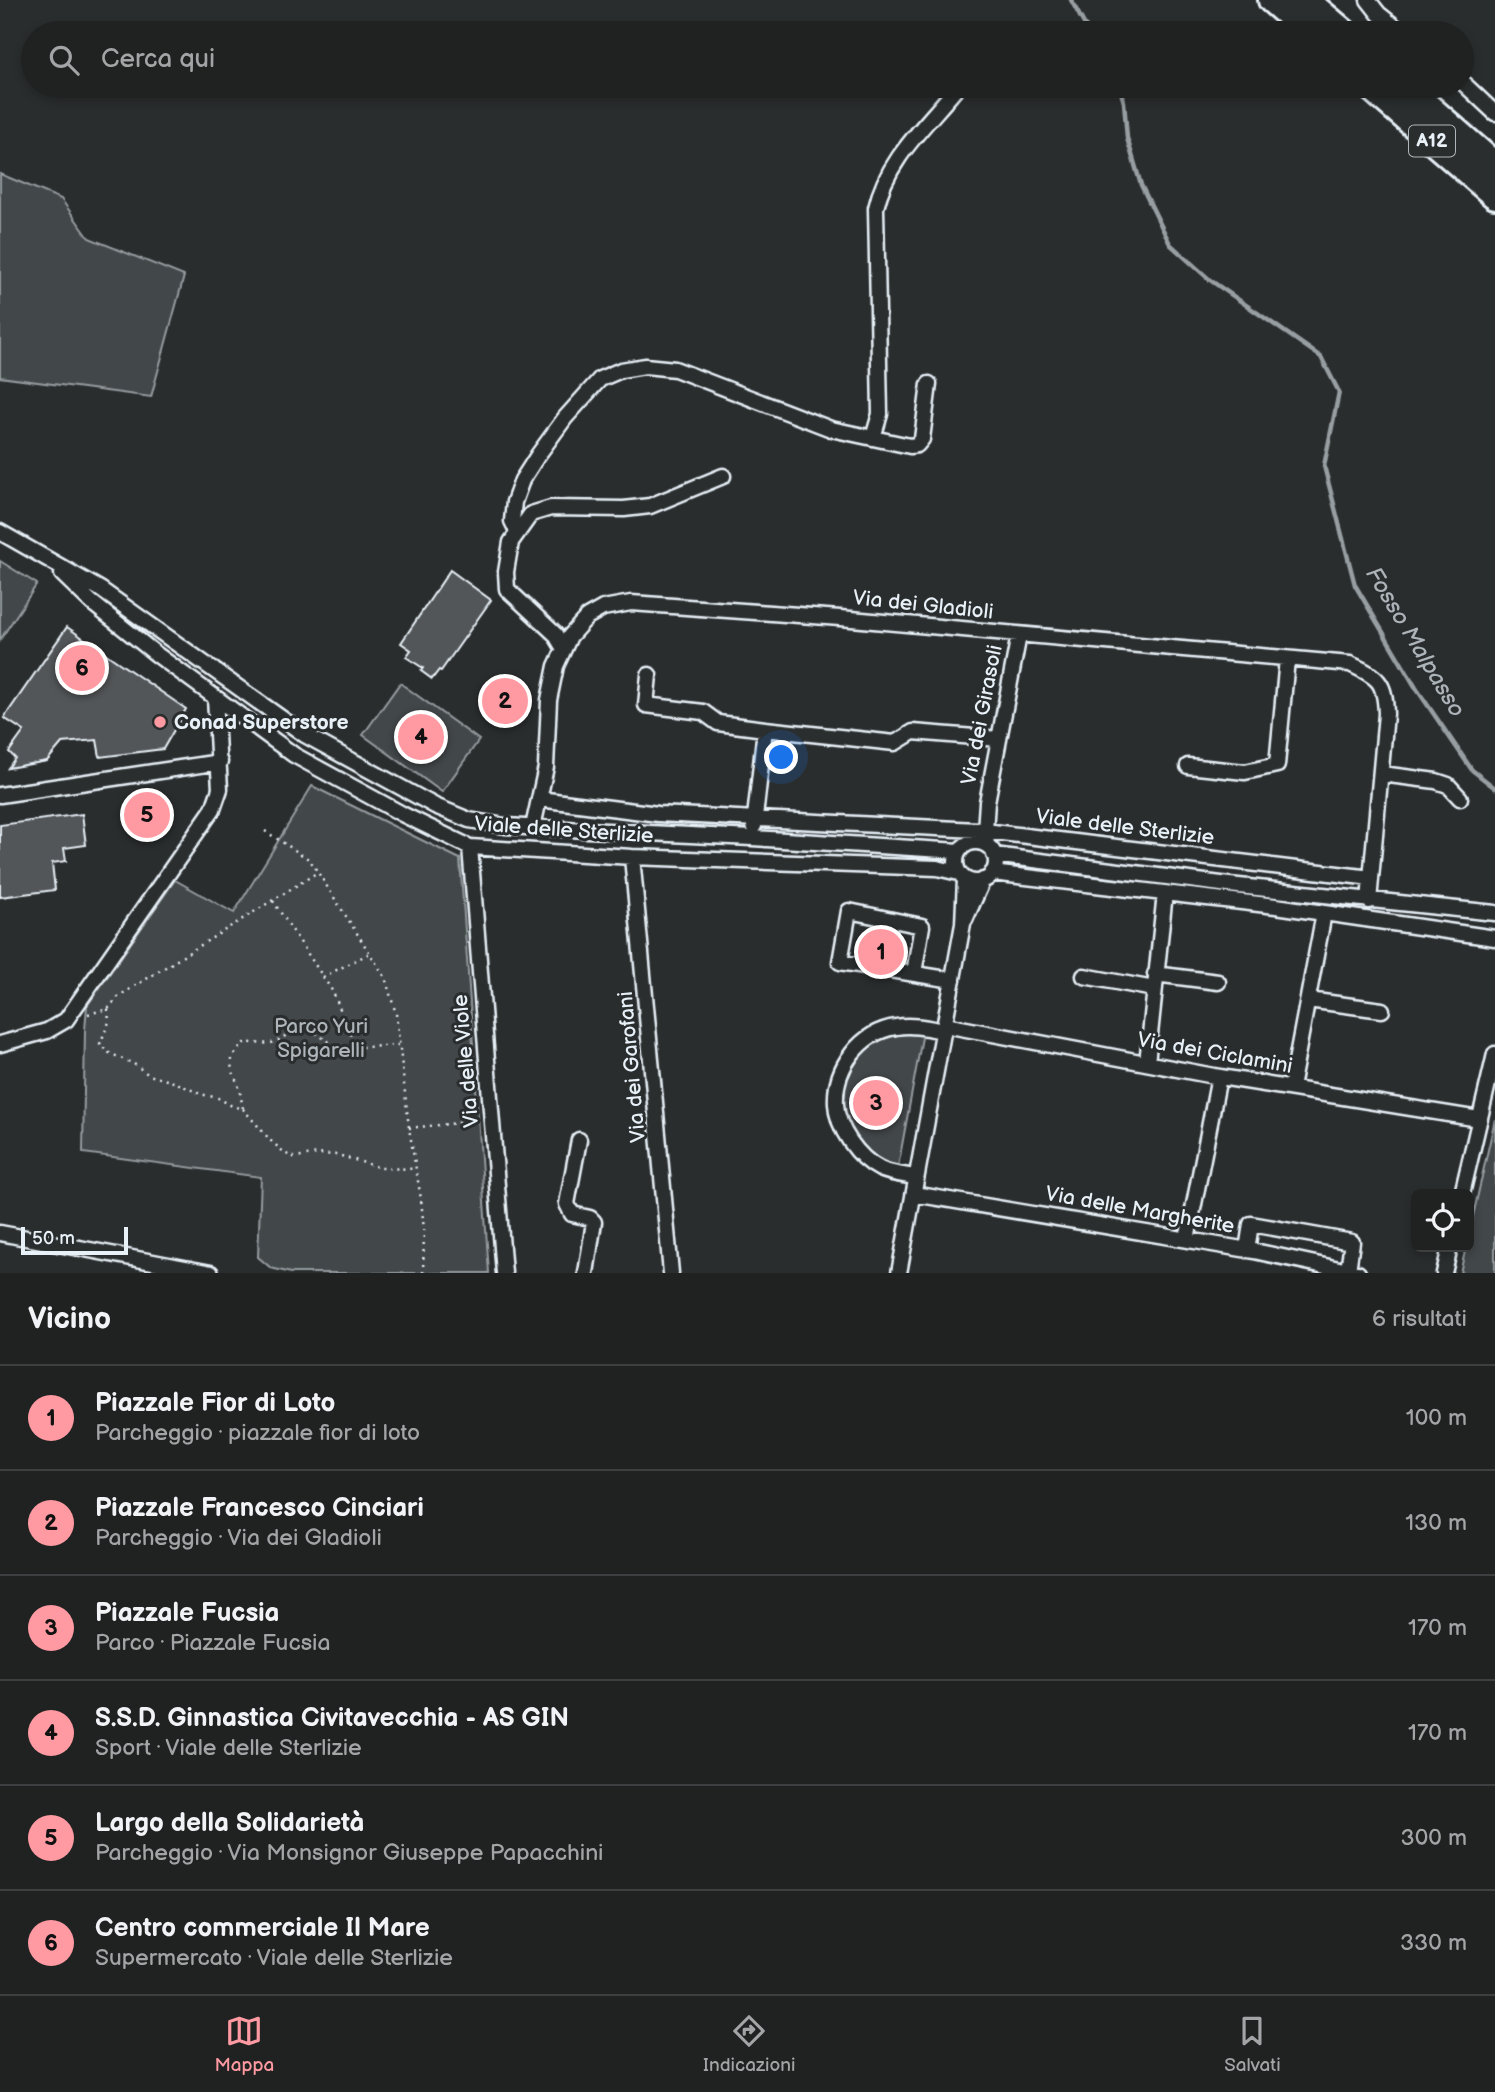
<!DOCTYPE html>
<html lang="it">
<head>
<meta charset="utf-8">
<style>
	body { margin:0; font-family:"Balsamiq Sans",sans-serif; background:#282a2a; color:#f1f3f6 }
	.controls { position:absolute; right:21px; bottom:21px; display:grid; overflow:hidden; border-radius:10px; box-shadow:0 4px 10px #0003 }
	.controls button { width:63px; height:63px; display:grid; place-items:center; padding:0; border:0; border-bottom:2px solid #3d3f40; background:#202222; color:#f1f3f6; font:35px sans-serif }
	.scale { position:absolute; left:21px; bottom:18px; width:107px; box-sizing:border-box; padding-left:7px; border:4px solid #e8f1f8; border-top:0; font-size:19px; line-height:24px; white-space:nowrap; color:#e8f1f8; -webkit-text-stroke:5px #2a2d2e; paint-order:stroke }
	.you { position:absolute; left:782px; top:758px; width:24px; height:24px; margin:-18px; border:5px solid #fff; border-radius:50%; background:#1a73e8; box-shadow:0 0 0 10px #1a73e833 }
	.badge { display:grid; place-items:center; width:46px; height:46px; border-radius:50%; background:#ff9aa2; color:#111; font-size:23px; font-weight:700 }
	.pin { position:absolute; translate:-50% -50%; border:4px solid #fff; box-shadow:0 2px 7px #0006 }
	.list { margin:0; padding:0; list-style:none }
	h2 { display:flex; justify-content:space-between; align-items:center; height:91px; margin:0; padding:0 28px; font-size:30px }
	h2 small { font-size:23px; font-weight:400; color:#a2a4a5 }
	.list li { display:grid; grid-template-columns:46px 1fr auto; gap:21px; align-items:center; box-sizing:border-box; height:105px; padding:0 28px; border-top:2px solid #3d3f40 }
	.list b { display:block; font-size:26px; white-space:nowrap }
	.list p { margin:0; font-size:23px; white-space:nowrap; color:#a2a4a5 }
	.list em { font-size:23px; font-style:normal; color:#a2a4a5 }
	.icon { flex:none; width:38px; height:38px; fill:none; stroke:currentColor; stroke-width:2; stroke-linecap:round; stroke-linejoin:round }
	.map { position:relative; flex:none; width:1495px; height:1273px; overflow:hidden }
	.search { position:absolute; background:#202222; box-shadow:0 4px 10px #0003; left:21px; right:21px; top:21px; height:77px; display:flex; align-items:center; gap:18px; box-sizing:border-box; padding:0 24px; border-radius:38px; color:#a2a4a5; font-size:26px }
	.sheet { height:721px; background:#202222 }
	nav { display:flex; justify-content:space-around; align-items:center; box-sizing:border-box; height:98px; border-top:2px solid #3d3f40; background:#202222; font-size:19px; color:#a2a4a5 }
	nav a { display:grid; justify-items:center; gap:4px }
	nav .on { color:#ff9aa2 }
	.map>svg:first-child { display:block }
	.green { fill:#424648; stroke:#959ca0; stroke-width:2 }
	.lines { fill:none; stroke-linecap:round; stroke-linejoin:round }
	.stream { stroke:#989fa3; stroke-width:4.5 }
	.building { fill:#535759; stroke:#e8f1f8; stroke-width:2 }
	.street-casing { stroke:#e8f1f8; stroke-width:19 }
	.highway-casing { stroke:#e8f1f8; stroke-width:32 }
	.path { stroke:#e8f1f8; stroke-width:2.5; stroke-dasharray:2 5; stroke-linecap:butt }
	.street { stroke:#2a2d2e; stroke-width:14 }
	.highway { stroke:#2a2d2e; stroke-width:26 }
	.poi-dot { fill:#ff9aa2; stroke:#2a2d2e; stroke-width:2.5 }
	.labels { text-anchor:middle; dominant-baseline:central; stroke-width:6; stroke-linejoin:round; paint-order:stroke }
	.shield { fill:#2a2d2e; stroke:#afb6bb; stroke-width:2 }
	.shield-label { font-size:19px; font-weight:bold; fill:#e8f1f8 }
	.street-label { font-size:21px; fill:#e8f1f8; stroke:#2a2d2e }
	.poi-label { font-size:21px; font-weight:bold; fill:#e8f1f8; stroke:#2a2d2e; text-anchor:start }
	.park-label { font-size:21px; fill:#aeb5ba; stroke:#2a2d2e }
	.water-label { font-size:23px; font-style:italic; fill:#acb3b9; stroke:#2a2d2e }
</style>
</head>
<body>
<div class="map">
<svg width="1495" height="1273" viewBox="0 0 1495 1273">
	<rect width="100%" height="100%" fill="#2a2d2e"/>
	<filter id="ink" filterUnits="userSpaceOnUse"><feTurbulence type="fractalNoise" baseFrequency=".0143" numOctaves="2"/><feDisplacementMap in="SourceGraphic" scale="14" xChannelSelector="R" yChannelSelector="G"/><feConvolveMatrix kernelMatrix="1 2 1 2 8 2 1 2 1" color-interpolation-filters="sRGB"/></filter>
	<g filter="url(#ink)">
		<!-- green -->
		<path class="green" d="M0,174L61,199L89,238L184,276L151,397L0,377Z
			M0,561L37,584L0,640Z
			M400,683L479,740L442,792L363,735Z
			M312,786L460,859L489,1273H291L271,1268L258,1257L261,1177L83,1153L85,1030L87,1006L175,880L234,913Z
			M896,1032H923L898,1167C881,1161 864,1152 853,1137C833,1110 844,1068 867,1047C875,1039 886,1036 896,1032Z
			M1495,1119V1273H1460L1466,1247H1469V1234Z"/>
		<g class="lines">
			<!-- stream -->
			<path class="stream" d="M1071,0L1089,33
				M1119,86L1124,102L1127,138L1141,185L1170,244L1210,280L1321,357L1339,392L1324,466L1355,585L1416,688L1472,770L1495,788"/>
		</g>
		<!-- building -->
		<path class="building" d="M450,570L491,600L441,671L439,670L432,679L421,671L423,668L406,657L411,650L401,643Z
			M67,627L186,709L163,749L100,757L97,740L62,743L47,761L8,768L15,758L9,752L24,731L4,718Z
			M82,814L86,845L64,848L66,861L52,863L55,890L0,897V825Z"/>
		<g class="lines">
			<defs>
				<path id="street" d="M1368,0L1379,14L1403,33
					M1462,82L1495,113
					M873,438L880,414L876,208C887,158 928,124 958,86
					M517,531L512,521L514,502L522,480L538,455L565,418L600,379L621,370L645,366L675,369L831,429L910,446L917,445L922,439L929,384
					M0,532L100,589L305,735L435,806L469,820L505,826L752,838L959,851
					M62,574L91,602L156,654L294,755L404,815L470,847L632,857L937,868L959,873
					M564,649L555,634L507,589L506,572L511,542L531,514L551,508L624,509L650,506L723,476
					M649,675L646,705L703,712L718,723L765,729
					M1188,766L1245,772L1277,765L1287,659
					M1381,774L1436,781L1448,785L1460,798
					M0,795L220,762
					M539,799L658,814L977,830L1371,878
					M754,826L765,729L895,743L913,732L999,739
					M533,827L546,767L549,700L556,666L570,636L587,617L603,608L631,603L840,618L1350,664C1379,677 1385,682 1386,714L1369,901
					M956 862a20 20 0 1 1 40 0a20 20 0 1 1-40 0Z
					M987,845L985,831L987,802L1019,635
					M470,847L504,1273
					M994,855L1229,885L1495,913
					M632,857L671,1273
					M992,873L1276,906L1495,938
					M965,920L983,880
					M914,973L922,926L849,911L840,962L953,980
					M1155,974L1218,982
					M1084,976L1154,989
					M1308,1000L1382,1010
					M945,1025L1214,1076L1479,1119
					M0,1044L47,1031L66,1020L213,809L220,789L215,697
					M1147,1063L1165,893
					M1291,1088L1324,913
					M579,1140L567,1204L572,1214L590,1218L594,1222L586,1273
					M916,1177C904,1175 891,1174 880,1169C858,1158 837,1128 836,1104C834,1068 860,1032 896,1027C912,1024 928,1028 943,1031
					M914,1194L1254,1251L1358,1273
					M1462,1194L1495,1054
					M0,1233L211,1273
					M1187,1240L1219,1077
					M1247,1250L1251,1224L1352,1242L1348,1271
					M899,1273L963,924L965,879
					M1444,1273L1450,1247"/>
				<path id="highway" d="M1272,0L1310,33
					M1305,0L1344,33
					M1370,86L1495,195
					M1404,86L1495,166"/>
			</defs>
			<!-- street casing -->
			<use href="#street" class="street-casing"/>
			<!-- highway casing -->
			<use href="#highway" class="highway-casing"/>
			<!-- path -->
			<path class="path" d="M265,831L310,860L385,977L396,1014L409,1128L421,1199L424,1230L423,1273
				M273,901L333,992L356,1047
				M323,977L370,953
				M108,1009L109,1022L100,1044L107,1052L134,1064L149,1075L177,1083L200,1094L218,1098L232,1106L243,1109L271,1141L286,1154L296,1158L317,1154L338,1155L381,1168L416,1169
				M88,1014L108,1009L119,996L318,872
				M243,1108C241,1101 241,1092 238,1085C230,1063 226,1063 244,1043C255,1042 267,1046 277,1041C286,1037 291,1029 302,1029C315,1028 324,1042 337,1045C356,1049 378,1046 398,1045
				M409,1128L478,1121"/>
			<!-- street -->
			<use href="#street" class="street"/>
			<!-- highway -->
			<use href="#highway" class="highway"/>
		</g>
	</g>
	<!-- markers -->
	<circle class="poi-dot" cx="160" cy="722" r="7"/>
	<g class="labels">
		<!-- shield labels -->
		<rect class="shield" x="1409" y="125.5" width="46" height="31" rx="5"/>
		<g class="shield-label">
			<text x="1432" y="141">A12</text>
		</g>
		<!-- street labels -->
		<g class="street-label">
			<text transform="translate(923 605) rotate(6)">Via dei Gladioli</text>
			<text transform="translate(982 715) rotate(-79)">Via dei Girasoli</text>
			<text transform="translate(1125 827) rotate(7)">Viale delle Sterlizie</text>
			<text transform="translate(564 830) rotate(4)">Viale delle Sterlizie</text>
			<text transform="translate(1215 1053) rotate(10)">Via dei Ciclamini</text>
			<text transform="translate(466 1061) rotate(-95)">Via delle Viole</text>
			<text transform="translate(632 1067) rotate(-95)">Via dei Garofani</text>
			<text transform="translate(1140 1210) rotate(10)">Via delle Margherite</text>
		</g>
		<!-- poi labels -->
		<g class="poi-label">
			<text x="174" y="722">Conad Superstore</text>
		</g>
		<!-- park labels -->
		<g class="park-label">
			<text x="321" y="1026">Parco Yuri<tspan x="321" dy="24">Spigarelli</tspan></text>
		</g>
		<!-- water labels -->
		<g class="water-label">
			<text transform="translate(1415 642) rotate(59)">Fosso Malpasso</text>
		</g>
	</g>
</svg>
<div class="controls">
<button><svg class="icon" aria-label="locate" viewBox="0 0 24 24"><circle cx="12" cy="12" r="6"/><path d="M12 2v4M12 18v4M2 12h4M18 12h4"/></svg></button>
</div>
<div class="scale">50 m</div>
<div class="you"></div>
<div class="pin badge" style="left:881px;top:952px">1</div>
<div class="pin badge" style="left:505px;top:701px">2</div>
<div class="pin badge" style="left:876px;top:1103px">3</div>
<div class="pin badge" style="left:421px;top:737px">4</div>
<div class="pin badge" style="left:147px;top:815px">5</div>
<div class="pin badge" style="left:82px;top:668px">6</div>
<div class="search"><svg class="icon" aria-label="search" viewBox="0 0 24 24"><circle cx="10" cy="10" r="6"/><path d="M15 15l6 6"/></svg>Cerca qui</div>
</div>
<section class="sheet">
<h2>Vicino<small>6 risultati</small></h2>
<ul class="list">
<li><span class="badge">1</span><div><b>Piazzale Fior di Loto</b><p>Parcheggio · piazzale fior di loto</p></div><em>100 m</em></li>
<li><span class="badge">2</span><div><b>Piazzale Francesco Cinciari</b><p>Parcheggio · Via dei Gladioli</p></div><em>130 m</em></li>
<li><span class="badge">3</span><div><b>Piazzale Fucsia</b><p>Parco · Piazzale Fucsia</p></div><em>170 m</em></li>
<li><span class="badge">4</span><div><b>S.S.D. Ginnastica Civitavecchia - AS GIN</b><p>Sport · Viale delle Sterlizie</p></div><em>170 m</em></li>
<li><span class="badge">5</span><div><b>Largo della Solidarietà</b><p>Parcheggio · Via Monsignor Giuseppe Papacchini</p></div><em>300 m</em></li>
<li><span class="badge">6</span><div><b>Centro commerciale Il Mare</b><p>Supermercato · Viale delle Sterlizie</p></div><em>330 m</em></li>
</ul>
</section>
<nav>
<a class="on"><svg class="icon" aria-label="map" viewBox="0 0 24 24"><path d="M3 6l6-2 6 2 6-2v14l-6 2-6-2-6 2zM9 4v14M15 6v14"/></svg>Mappa</a>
<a><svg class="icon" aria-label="directions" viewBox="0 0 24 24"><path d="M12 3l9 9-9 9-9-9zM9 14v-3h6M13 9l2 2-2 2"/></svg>Indicazioni</a>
<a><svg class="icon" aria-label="saved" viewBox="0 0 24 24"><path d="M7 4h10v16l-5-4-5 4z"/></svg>Salvati</a>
</nav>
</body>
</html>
